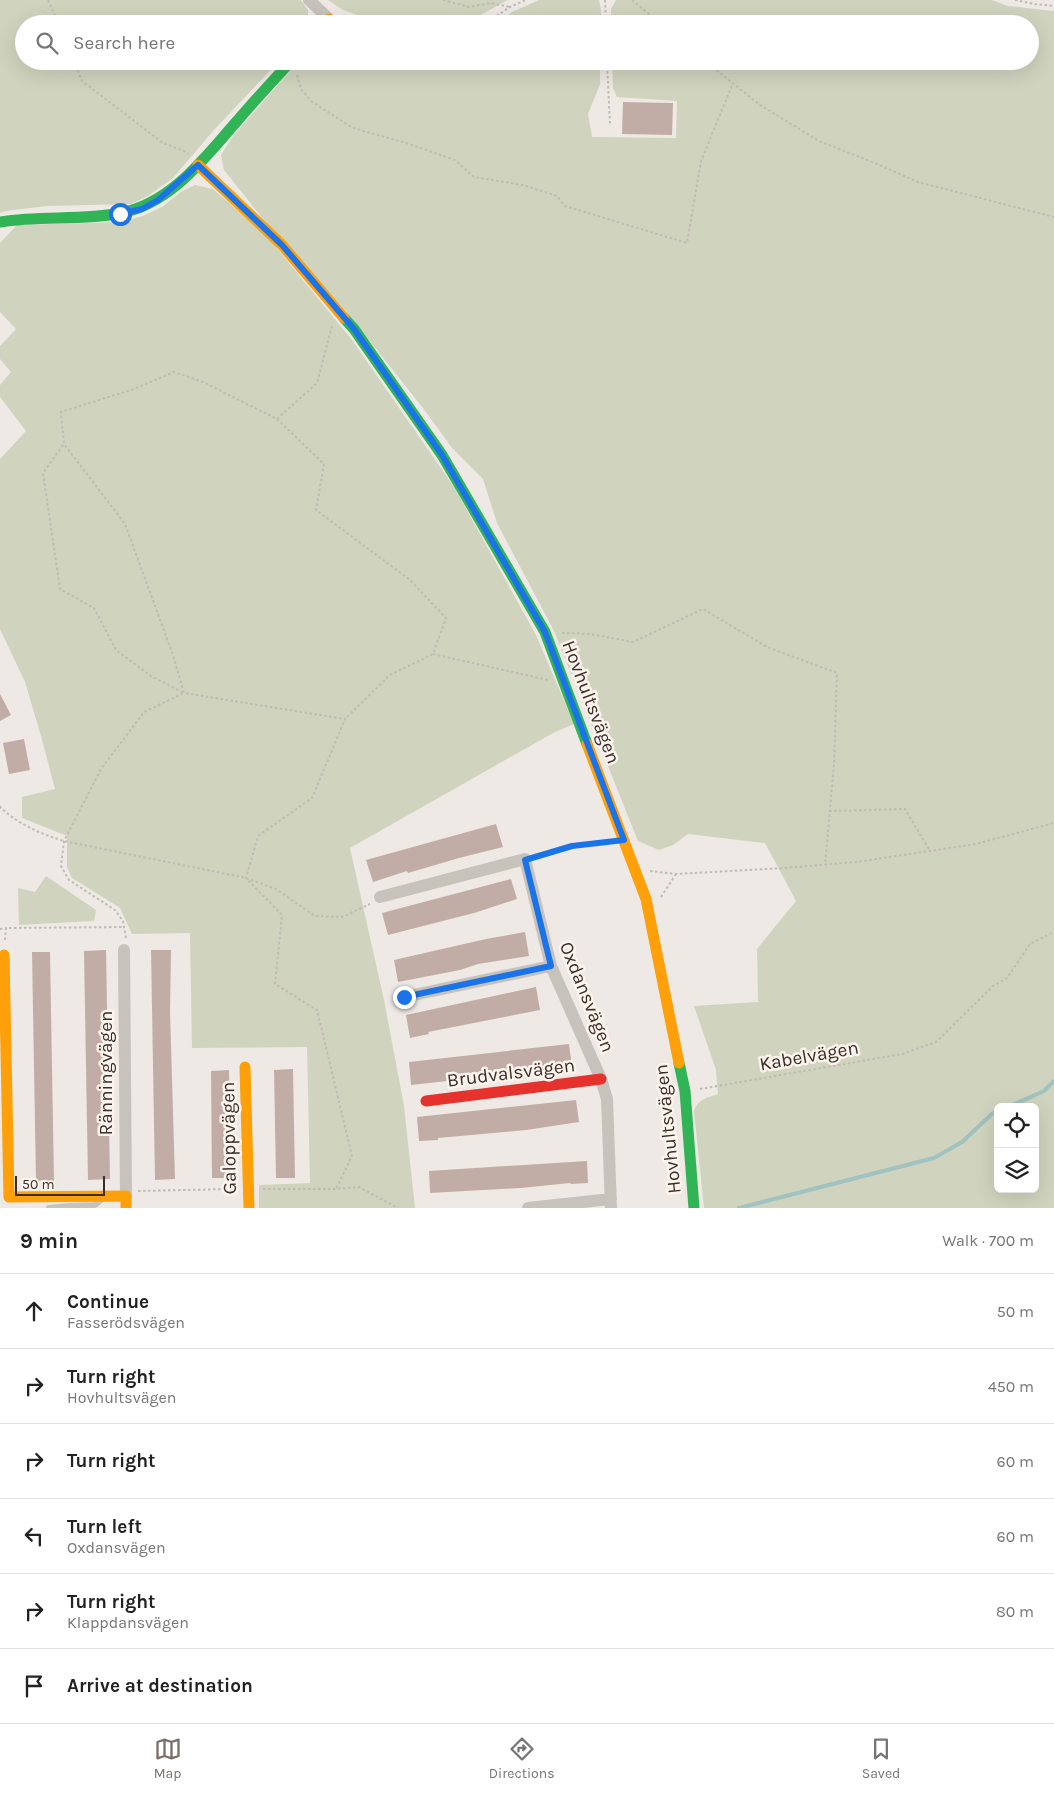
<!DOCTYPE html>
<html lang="en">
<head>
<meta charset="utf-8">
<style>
	body { margin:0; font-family:Karla,sans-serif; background:#f6f6f6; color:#222 }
	.controls { position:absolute; right:15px; bottom:15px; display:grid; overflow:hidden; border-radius:8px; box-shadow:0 5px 20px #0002 }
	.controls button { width:45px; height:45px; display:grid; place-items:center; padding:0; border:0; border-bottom:1px solid #e0e0e0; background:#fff; color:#222; font:25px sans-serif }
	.scale { position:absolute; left:15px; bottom:12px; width:90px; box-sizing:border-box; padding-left:5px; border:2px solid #3a2e2a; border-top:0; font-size:14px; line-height:18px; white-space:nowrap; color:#3a2e2a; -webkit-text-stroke:4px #fbf3ec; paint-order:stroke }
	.stop { position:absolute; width:15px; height:15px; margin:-11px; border:4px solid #1a73e8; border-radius:50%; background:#fff }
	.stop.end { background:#1a73e8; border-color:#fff; box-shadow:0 1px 5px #0008 }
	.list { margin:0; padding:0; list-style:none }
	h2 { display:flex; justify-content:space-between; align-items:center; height:65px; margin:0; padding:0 20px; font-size:21px }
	h2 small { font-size:16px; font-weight:400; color:#767676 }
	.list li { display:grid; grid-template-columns:32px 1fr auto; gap:15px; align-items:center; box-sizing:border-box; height:75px; padding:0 20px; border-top:1px solid #e0e0e0 }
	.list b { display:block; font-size:19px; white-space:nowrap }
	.list p { margin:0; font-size:16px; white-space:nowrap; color:#767676 }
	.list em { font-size:16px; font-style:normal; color:#767676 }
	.icon { flex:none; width:28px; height:28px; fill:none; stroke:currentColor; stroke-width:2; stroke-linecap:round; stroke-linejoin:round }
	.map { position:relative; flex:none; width:1054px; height:1208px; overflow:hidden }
	.search { position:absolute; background:#fff; box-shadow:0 5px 20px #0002; left:15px; right:15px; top:15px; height:55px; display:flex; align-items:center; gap:12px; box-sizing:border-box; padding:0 18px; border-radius:28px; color:#767676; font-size:19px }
	.sheet { height:515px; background:#fff }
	nav { display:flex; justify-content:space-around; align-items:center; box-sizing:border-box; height:70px; border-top:1px solid #e0e0e0; background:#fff; font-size:14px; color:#767676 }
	nav a { display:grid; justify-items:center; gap:2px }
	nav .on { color:#796f6b }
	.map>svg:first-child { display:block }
	.green { fill:#d0d4be; fill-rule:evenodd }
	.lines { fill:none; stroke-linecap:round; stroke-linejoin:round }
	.stream { stroke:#a0c2c0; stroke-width:4 }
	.building { fill:#c2ada6 }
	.path { stroke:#c1bab5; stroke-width:2; stroke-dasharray:2.5 2.5; stroke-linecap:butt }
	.lane { stroke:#c8c2bd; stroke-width:6 }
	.street { stroke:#c8c2bd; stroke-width:12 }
	.fast { stroke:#30b455; stroke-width:11 }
	.slow { stroke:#ff9f0a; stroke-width:11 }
	.jam { stroke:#e5322d; stroke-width:11 }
	.route { stroke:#1a73e8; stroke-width:6 }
	.labels { text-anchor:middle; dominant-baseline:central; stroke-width:5; stroke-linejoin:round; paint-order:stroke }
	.street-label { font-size:19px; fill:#3a2e2a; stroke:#fbf3ec }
</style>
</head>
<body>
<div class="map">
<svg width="1054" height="1208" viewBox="0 0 1054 1208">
	<rect width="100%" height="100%" fill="#eee9e4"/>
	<!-- green -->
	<path class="green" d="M0,0H301L308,10V23L24,24V61H279L213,131L173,178L148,196L131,204L47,206L6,211L0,213Z
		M328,0H508L464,24H383L343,10Z
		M539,0H599L601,11V24H497L512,12Z
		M616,0H992L1008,6L1054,11V1208H704L694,1111C697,1100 708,1097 718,1094L716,1070L694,1006L758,1002L757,949L796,901L765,843L688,834L673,845L659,850L638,841L554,631L497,523L483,479L452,448L423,408L345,310L263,219L224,170L221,155L233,136L299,61H600V84L588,114L592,137L676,138L677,101L617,97L613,88L612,61H1030V24H611V9ZM998,1107H1035V1189H998Z
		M195,185L213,189L266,235L352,340L454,487L536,635L574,724L553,733L350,848L384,1000L404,1106L415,1208H259V1185L310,1183L307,1047L192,1048L190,933L132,934L120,908L72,878L67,867V836L22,818V797L55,789L41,736L25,682L0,629V459L26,431L0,397V385L11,372L0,359V346L16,329L0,312V243L17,225L120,222L143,216L162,207L182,191Z
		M46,876L96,910L94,921L19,925L18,888L35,892Z"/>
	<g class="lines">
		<!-- stream -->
		<path class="stream" d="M1008,1107L1044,1091L1054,1081
			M739,1208L934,1158L962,1142L993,1113L998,1111"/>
	</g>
	<!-- building -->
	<path class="building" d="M623,102L673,103L672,135L622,134Z
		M0,694L11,715L0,721Z
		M24,739L30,770L9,774L3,743Z
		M496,824L503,847L459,858L408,873L407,871L373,882L366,860Z
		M511,879L517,899L474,913L388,935L382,913Z
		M525,932L529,956L478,964L460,970L398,982L394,960L486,939Z
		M106,950L110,1179L88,1180L84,951Z
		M151,950H171L170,1011L175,1179L155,1180Z
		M32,952H50L54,1181H36Z
		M536,987L540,1010L428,1032L429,1034L410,1038L406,1015Z
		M569,1044L572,1067L411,1085L409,1062Z
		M293,1069L295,1178H276L274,1070Z
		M229,1070L231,1178H212L211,1071Z
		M576,1100L579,1122L526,1130L438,1138V1140L419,1141L417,1117Z
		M587,1161L588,1183L571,1184L570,1183L521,1188L430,1193L429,1171Z"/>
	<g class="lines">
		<!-- path -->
		<path class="path" d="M48,0L59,24
			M443,0L469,7L491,3L510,7
			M605,0L606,24
			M632,0L661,24
			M1015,0L1035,4L1054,6
			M484,24L510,7L526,0
			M74,61L82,81L163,143L184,151L188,154
			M607,61L610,125
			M705,61L760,105L819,141L877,164L918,182L1054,217
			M297,75L301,89L311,101L353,128L406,143L455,160L474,177L523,185L557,196L565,206L687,243L701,161L733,83
			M332,326L317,383L277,419L203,382L174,372L134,389L61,412L64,444L125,524L173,655L184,693L345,719L312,798L258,836L246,878L282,915L275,984L317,1010L352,1156L336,1189
			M277,419L324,464L316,510L409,579L446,618L433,654L390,675L345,719
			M63,445L43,473L60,589L94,608L116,650L151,676L184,693L144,712L101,769L64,841L61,866L69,880L115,910L123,921L126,938
			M562,633L591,634L633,642L703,609L767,647L837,673L834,764L825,865
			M433,654L548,680
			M0,806L1,808C18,824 41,834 64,841L246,878L276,889L315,916L342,917L370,904
			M829,811L905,809L930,851
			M537,856L572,847L608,842
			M650,871L676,874L784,868L856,862L976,844L1054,823
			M661,897L676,874
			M0,929L6,928
			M5,940L6,928L124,927
			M700,1089L902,1054L936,1042L993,986L1007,978L1030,944L1054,932
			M263,1189H336L359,1187L398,1208
			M138,1191L233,1189"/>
		<!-- lane -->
		<path class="lane" d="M49,1208L69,1206L95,1205L101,1200"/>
		<!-- street -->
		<path class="street" d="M309,0L329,19
			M380,897L525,859L551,966L601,1079L607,1099L611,1208
			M124,950L126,1196
			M404,997L551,966
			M528,1208L611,1199"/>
		<!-- fast -->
		<path class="fast" d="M0,222C40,215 81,221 121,213C172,203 205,157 238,120C255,100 273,81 291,61
			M344,318L354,329L442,455L545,632L587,744
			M679,1063L685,1091L694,1208"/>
		<!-- slow -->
		<path class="slow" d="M325,24L329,19
			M198,165L282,245L344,318
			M587,744L646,899L679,1063
			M4,955L9,1197L126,1196V1208
			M245,1067L249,1208"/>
		<!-- jam -->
		<path class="jam" d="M426,1101L601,1079"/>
	</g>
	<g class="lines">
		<!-- route -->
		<path class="route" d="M120,214L142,209L158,200L198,165L282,245L354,329L442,455L545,632L624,840L572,846L525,860L551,966L404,997"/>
	</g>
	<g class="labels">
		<!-- street labels -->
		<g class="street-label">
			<text transform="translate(591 702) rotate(69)">Hovhultsvägen</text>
			<text transform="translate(587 997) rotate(68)">Oxdansvägen</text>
			<text transform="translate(809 1056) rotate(-10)">Kabelvägen</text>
			<text transform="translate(106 1073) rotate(-90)">Ränningvägen</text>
			<text transform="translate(511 1073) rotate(-7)">Brudvalsvägen</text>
			<text transform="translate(668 1129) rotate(-96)">Hovhultsvägen</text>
			<text transform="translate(229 1138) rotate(-91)">Galoppvägen</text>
		</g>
	</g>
</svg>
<div class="controls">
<button><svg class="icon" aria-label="locate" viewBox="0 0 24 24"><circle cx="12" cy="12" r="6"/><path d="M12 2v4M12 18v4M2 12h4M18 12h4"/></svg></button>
<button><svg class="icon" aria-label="layers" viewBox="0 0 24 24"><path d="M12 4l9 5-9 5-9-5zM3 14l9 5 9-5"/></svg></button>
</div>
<div class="scale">50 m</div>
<div class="stop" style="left:120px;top:214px"></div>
<div class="stop end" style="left:404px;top:997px"></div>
<div class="search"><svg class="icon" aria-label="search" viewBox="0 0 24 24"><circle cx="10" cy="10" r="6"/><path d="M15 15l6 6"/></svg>Search here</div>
</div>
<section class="sheet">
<h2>9 min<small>Walk · 700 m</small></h2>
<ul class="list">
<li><svg class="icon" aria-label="ahead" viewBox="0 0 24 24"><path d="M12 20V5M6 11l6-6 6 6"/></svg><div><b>Continue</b><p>Fasserödsvägen</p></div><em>50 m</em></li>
<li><svg class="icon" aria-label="right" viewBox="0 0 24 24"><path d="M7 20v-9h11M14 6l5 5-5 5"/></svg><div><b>Turn right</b><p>Hovhultsvägen</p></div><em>450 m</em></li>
<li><svg class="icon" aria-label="right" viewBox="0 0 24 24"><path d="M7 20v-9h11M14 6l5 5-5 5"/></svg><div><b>Turn right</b></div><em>60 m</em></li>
<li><svg class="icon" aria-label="left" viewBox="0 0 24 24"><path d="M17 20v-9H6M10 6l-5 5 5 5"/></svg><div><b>Turn left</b><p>Oxdansvägen</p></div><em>60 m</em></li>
<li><svg class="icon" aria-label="right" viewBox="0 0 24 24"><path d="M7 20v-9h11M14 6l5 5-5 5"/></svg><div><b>Turn right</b><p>Klappdansvägen</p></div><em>80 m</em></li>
<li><svg class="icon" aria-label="arrive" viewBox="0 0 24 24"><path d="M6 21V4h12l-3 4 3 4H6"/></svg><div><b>Arrive at destination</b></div></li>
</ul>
</section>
<nav>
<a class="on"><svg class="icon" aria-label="map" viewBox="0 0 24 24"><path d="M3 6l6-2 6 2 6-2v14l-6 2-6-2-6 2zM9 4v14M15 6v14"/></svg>Map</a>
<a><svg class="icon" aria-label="directions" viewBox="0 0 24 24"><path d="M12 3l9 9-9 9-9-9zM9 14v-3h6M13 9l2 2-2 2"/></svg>Directions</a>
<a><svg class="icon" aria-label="saved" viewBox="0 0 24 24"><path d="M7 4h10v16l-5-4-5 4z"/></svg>Saved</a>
</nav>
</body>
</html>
